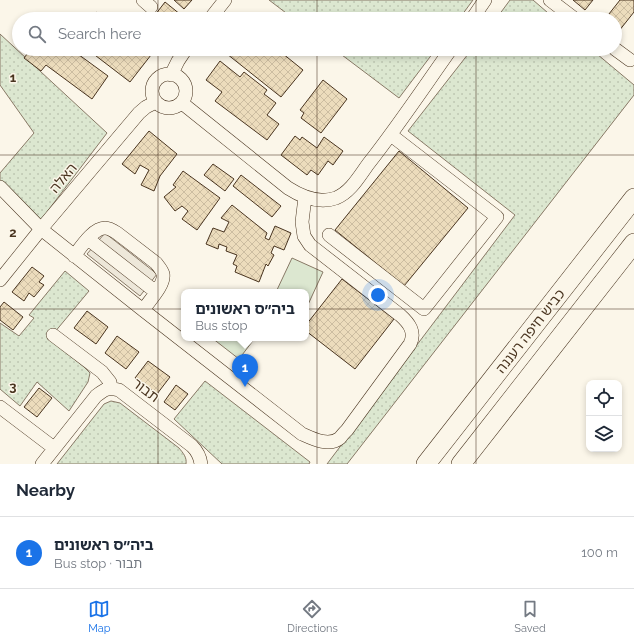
<!DOCTYPE html>
<html lang="en">
<head>
<meta charset="utf-8">
<style>
	body { margin:0; font-family:Raleway,"Noto Sans Hebrew",sans-serif; background:#f6f6f7; color:#1f2937 }
	.controls { position:absolute; right:12px; bottom:12px; display:grid; overflow:hidden; border-radius:8px; box-shadow:0 2px 6px #0003 }
	.controls button { width:36px; height:36px; display:grid; place-items:center; padding:0; border:0; border-bottom:1px solid #e0e1e3; background:#fff; color:#1f2937; font:20px sans-serif }
	.you { position:absolute; left:378px; top:295px; width:14px; height:14px; margin:-10px; border:3px solid #fff; border-radius:50%; background:#1a73e8; box-shadow:0 0 0 6px #1a73e833 }
	.badge { display:grid; place-items:center; width:26px; height:26px; border-radius:50%; background:#1a73e8; color:#fff; font-size:13px; font-weight:700 }
	.pin { position:absolute; translate:-50% -33px; filter:drop-shadow(0 1px 2px #0008) }
	.pin::after { content:''; position:absolute; top:21px; width:14px; height:12px; background:inherit; clip-path:polygon(0 0,100% 0,50% 100%) }
	.popup { position:absolute; left:181px; top:289px; width:128px; height:52px; box-sizing:border-box; display:grid; place-content:center; border-radius:8px; background:#fff; filter:drop-shadow(0 1px 3px #0005); font-size:13px; white-space:nowrap; color:#747a83 }
	.popup b { font-size:15px; color:#1f2937 }
	.popup::after { content:''; position:absolute; left:50%; top:100%; margin-left:-8px; border:8px solid transparent; border-top-color:#fff }
	.list { margin:0; padding:0; list-style:none }
	h2 { display:flex; justify-content:space-between; align-items:center; height:52px; margin:0; padding:0 16px; font-size:17px }
	h2 small { font-size:13px; font-weight:400; color:#747a83 }
	.list li { display:grid; grid-template-columns:26px 1fr auto; gap:12px; align-items:center; box-sizing:border-box; height:72px; padding:0 16px; border-top:1px solid #e0e1e3 }
	.list b { display:block; font-size:15px; white-space:nowrap }
	.list p { margin:0; font-size:13px; white-space:nowrap; color:#747a83 }
	.list em { font-size:13px; font-style:normal; color:#747a83 }
	.icon { flex:none; width:22px; height:22px; fill:none; stroke:currentColor; stroke-width:2; stroke-linecap:round; stroke-linejoin:round }
	.map { position:relative; flex:none; width:634px; height:464px; overflow:hidden }
	.search { position:absolute; background:#fff; box-shadow:0 2px 6px #0003; left:12px; right:12px; top:12px; height:44px; display:flex; align-items:center; gap:10px; box-sizing:border-box; padding:0 14px; border-radius:22px; color:#747a83; font-size:15px }
	.sheet { height:124px; background:#fff }
	nav { display:flex; justify-content:space-around; align-items:center; box-sizing:border-box; height:56px; border-top:1px solid #e0e1e3; background:#fff; font-size:11px; color:#747a83 }
	nav a { display:grid; justify-items:center; gap:2px }
	nav .on { color:#1a73e8 }
	.map>svg:first-child { display:block }
	.grass { fill:url(#grass-dots); stroke:#887966 }
	.pitch { fill:#dce7d0; stroke:#887966 }
	.parking { fill:#ede7d9; stroke:#887966 }
	.building { fill:url(#building-cross-hatch); stroke:#4a3520 }
	.lines { fill:none; stroke-linecap:round; stroke-linejoin:round }
	.minor-casing { stroke:#4a3520; stroke-width:14 }
	.highway-casing { stroke:#4a3520; stroke-width:20 }
	.minor { stroke:#fbf6e9; stroke-width:13 }
	.highway { stroke:#fbf6e9; stroke-width:19 }
	.grid { fill:none; stroke:#4a3520; stroke-width:1; stroke-opacity:0.55 }
	.labels { text-anchor:middle; dominant-baseline:central; stroke-width:3; stroke-linejoin:round; paint-order:stroke }
	.street-label { font-size:14px; fill:#4a3520; stroke:#fbf6e9 }
	.grid-label { font-size:13px; text-anchor:middle; font-weight:bold; fill:#4a3520; stroke:#fbf6e9; stroke-width:3; stroke-linejoin:round; paint-order:stroke }
</style>
</head>
<body>
<div class="map">
<svg width="634" height="464" viewBox="0 0 634 464">
	<defs>
		<pattern id="grass-dots" width="8" height="8" patternUnits="userSpaceOnUse"><rect width="8" height="8" fill="#dce7d0"/><path d="M2 2h.1M6 6h.1" fill="none" stroke="#bec7b2" stroke-width="1.8" stroke-linecap="round"/></pattern>
		<pattern id="building-cross-hatch" width="8" height="8" patternUnits="userSpaceOnUse"><rect width="8" height="8" fill="#ecdcbc"/><path d="M0 0l8 8M0 8l8-8" fill="none" stroke="#ccbda1"/></pattern>
	</defs>
	<rect width="100%" height="100%" fill="#fbf6e9"/>
	<!-- grass -->
	<path class="grass" d="M269,0H473L459,19H294Z
		M510,0H533L555,19H496Z
		M0,34L107,133L40,221L0,182V173L34,133L0,85Z
		M334,49H436L399,98Z
		M472,49H591L634,85V95L347,464H327L515,215L408,131Z
		M65,271L89,291L49,339L84,367L90,373L88,382L69,411L37,382L20,406L0,389V323L19,336L34,318L29,315Z
		M205,381L310,462L309,464H222L174,419Z
		M111,401L120,403L179,448C183,453 187,457 186,464H57L104,404Z"/>
	<!-- pitch -->
	<path class="pitch" d="M292,258L323,272L306,309V292H276Z
		M212,338H255L239,359Z"/>
	<!-- parking -->
	<path class="parking" d="M105,233L157,274L140,296L87,254Z"/>
	<!-- building -->
	<path class="building" d="M174,0H192L184,9Z
		M573,0H593L585,10Z
		M620,0H634V12L615,36V19H605Z
		M165,2L186,19H152Z
		M96,12L105,19H90Z
		M31,49H71L108,76L92,99L46,65L41,71L24,58Z
		M87,49H143L151,55L130,82Z
		M223,49H277L303,70L281,97L222,50Z
		M220,61L240,77L244,72L267,90L264,94L276,103L267,115L279,124L267,140L215,101L222,92L206,80Z
		M323,80L347,99L321,133L301,118L304,113L300,110Z
		M149,131L177,154L160,176L154,191L141,185L149,170L140,165L135,174L122,164Z
		M295,136L300,140L302,137L317,148L324,137L343,151L333,165L328,161L318,175L311,170L307,175L281,155Z
		M399,151L468,208L404,286L335,230Z
		M213,164L234,179L225,191L204,175Z
		M183,171L220,198L197,230L182,219L188,211L182,206L175,211L164,197L176,187L173,185Z
		M241,175L281,206L272,217L233,186Z
		M232,205L267,233L265,238L269,240L275,226L291,233L284,250L274,246L271,253L274,255L268,266L266,264L259,282L235,272L237,266L233,264L237,255L226,251L227,247L219,244L218,249L206,244L213,228L224,232L229,222L221,218Z
		M32,267L44,276L39,282L44,285L34,297L29,293L24,301L12,292Z
		M342,279L394,319L355,369L306,331V325Z
		M4,302L23,317L13,330L0,320V307Z
		M87,311L108,327L96,344L74,328Z
		M117,336L139,352L126,369L105,353Z
		M148,361L170,377L157,394L135,378Z
		M176,385L188,394L175,410L164,402Z
		M39,388L52,398L37,417L24,407Z"/>
	<g class="lines">
		<defs>
			<path id="minor" d="M143,0L151,7
				M550,0L575,19
				M210,19L225,0
				M472,19L485,0
				M615,49L630,60
				M152 91a17 17 0 1 1 34 0a17 17 0 1 1-34 0Z
				M171,75L178,61L186,49
				M182,103L288,188C302,197 319,204 336,198C351,192 360,175 369,163C398,126 424,87 451,49
				M0,187L41,229L143,310L302,434C313,439 329,447 340,438C342,435 344,433 347,430L410,344C416,332 409,323 400,315L310,245L304,236L302,222L305,197
				M329,235L424,309L497,217L391,135
				M88,239L156,292
				M74,256C81,247 93,228 105,228C109,228 114,231 117,233L156,263C159,267 162,270 163,274C165,285 149,301 143,310
				M0,280L41,229L139,113L146,107L156,102
				M53,335L102,372L110,382L111,388
				M0,407L54,448
				M42,464L96,396C105,389 108,387 119,390L192,446C197,451 200,456 201,464"/>
			<path id="highway" d="M426,464L634,198
				M461,464L634,243"/>
		</defs>
		<!-- minor casing -->
		<use href="#minor" class="minor-casing"/>
		<!-- highway casing -->
		<use href="#highway" class="highway-casing"/>
		<!-- minor -->
		<use href="#minor" class="minor"/>
		<!-- highway -->
		<use href="#highway" class="highway"/>
	</g>
	<!-- grid -->
	<path class="grid" d="M158,0V19M317,0V19M476,0V19M158,49V464M317,49V464M476,49V464M0,155H634M0,309H634"/>
	<g class="labels">
		<!-- street labels -->
		<g class="street-label">
			<text transform="translate(63 178) rotate(-50)">האלה</text>
			<text transform="translate(530 331) rotate(-52)">כביש חיפה רעננה</text>
			<text transform="translate(146 390) rotate(37)">תבור</text>
		</g>
	</g>
	<g class="grid-label">
		<text x="13" y="82">1</text>
		<text x="13" y="237">2</text>
		<text x="13" y="391">3</text>
	</g>
</svg>
<div class="controls">
<button><svg class="icon" aria-label="locate" viewBox="0 0 24 24"><circle cx="12" cy="12" r="6"/><path d="M12 2v4M12 18v4M2 12h4M18 12h4"/></svg></button>
<button><svg class="icon" aria-label="layers" viewBox="0 0 24 24"><path d="M12 4l9 5-9 5-9-5zM3 14l9 5 9-5"/></svg></button>
</div>
<div class="you"></div>
<div class="pin badge" style="left:245px;top:387px">1</div>
<div class="popup"><b>ביה״ס ראשונים</b>Bus stop</div>
<div class="search"><svg class="icon" aria-label="search" viewBox="0 0 24 24"><circle cx="10" cy="10" r="6"/><path d="M15 15l6 6"/></svg>Search here</div>
</div>
<section class="sheet">
<h2>Nearby<small></small></h2>
<ul class="list">
<li><span class="badge">1</span><div><b>ביה״ס ראשונים</b><p>Bus stop · תבור</p></div><em>100 m</em></li>
</ul>
</section>
<nav>
<a class="on"><svg class="icon" aria-label="map" viewBox="0 0 24 24"><path d="M3 6l6-2 6 2 6-2v14l-6 2-6-2-6 2zM9 4v14M15 6v14"/></svg>Map</a>
<a><svg class="icon" aria-label="directions" viewBox="0 0 24 24"><path d="M12 3l9 9-9 9-9-9zM9 14v-3h6M13 9l2 2-2 2"/></svg>Directions</a>
<a><svg class="icon" aria-label="saved" viewBox="0 0 24 24"><path d="M7 4h10v16l-5-4-5 4z"/></svg>Saved</a>
</nav>
</body>
</html>
